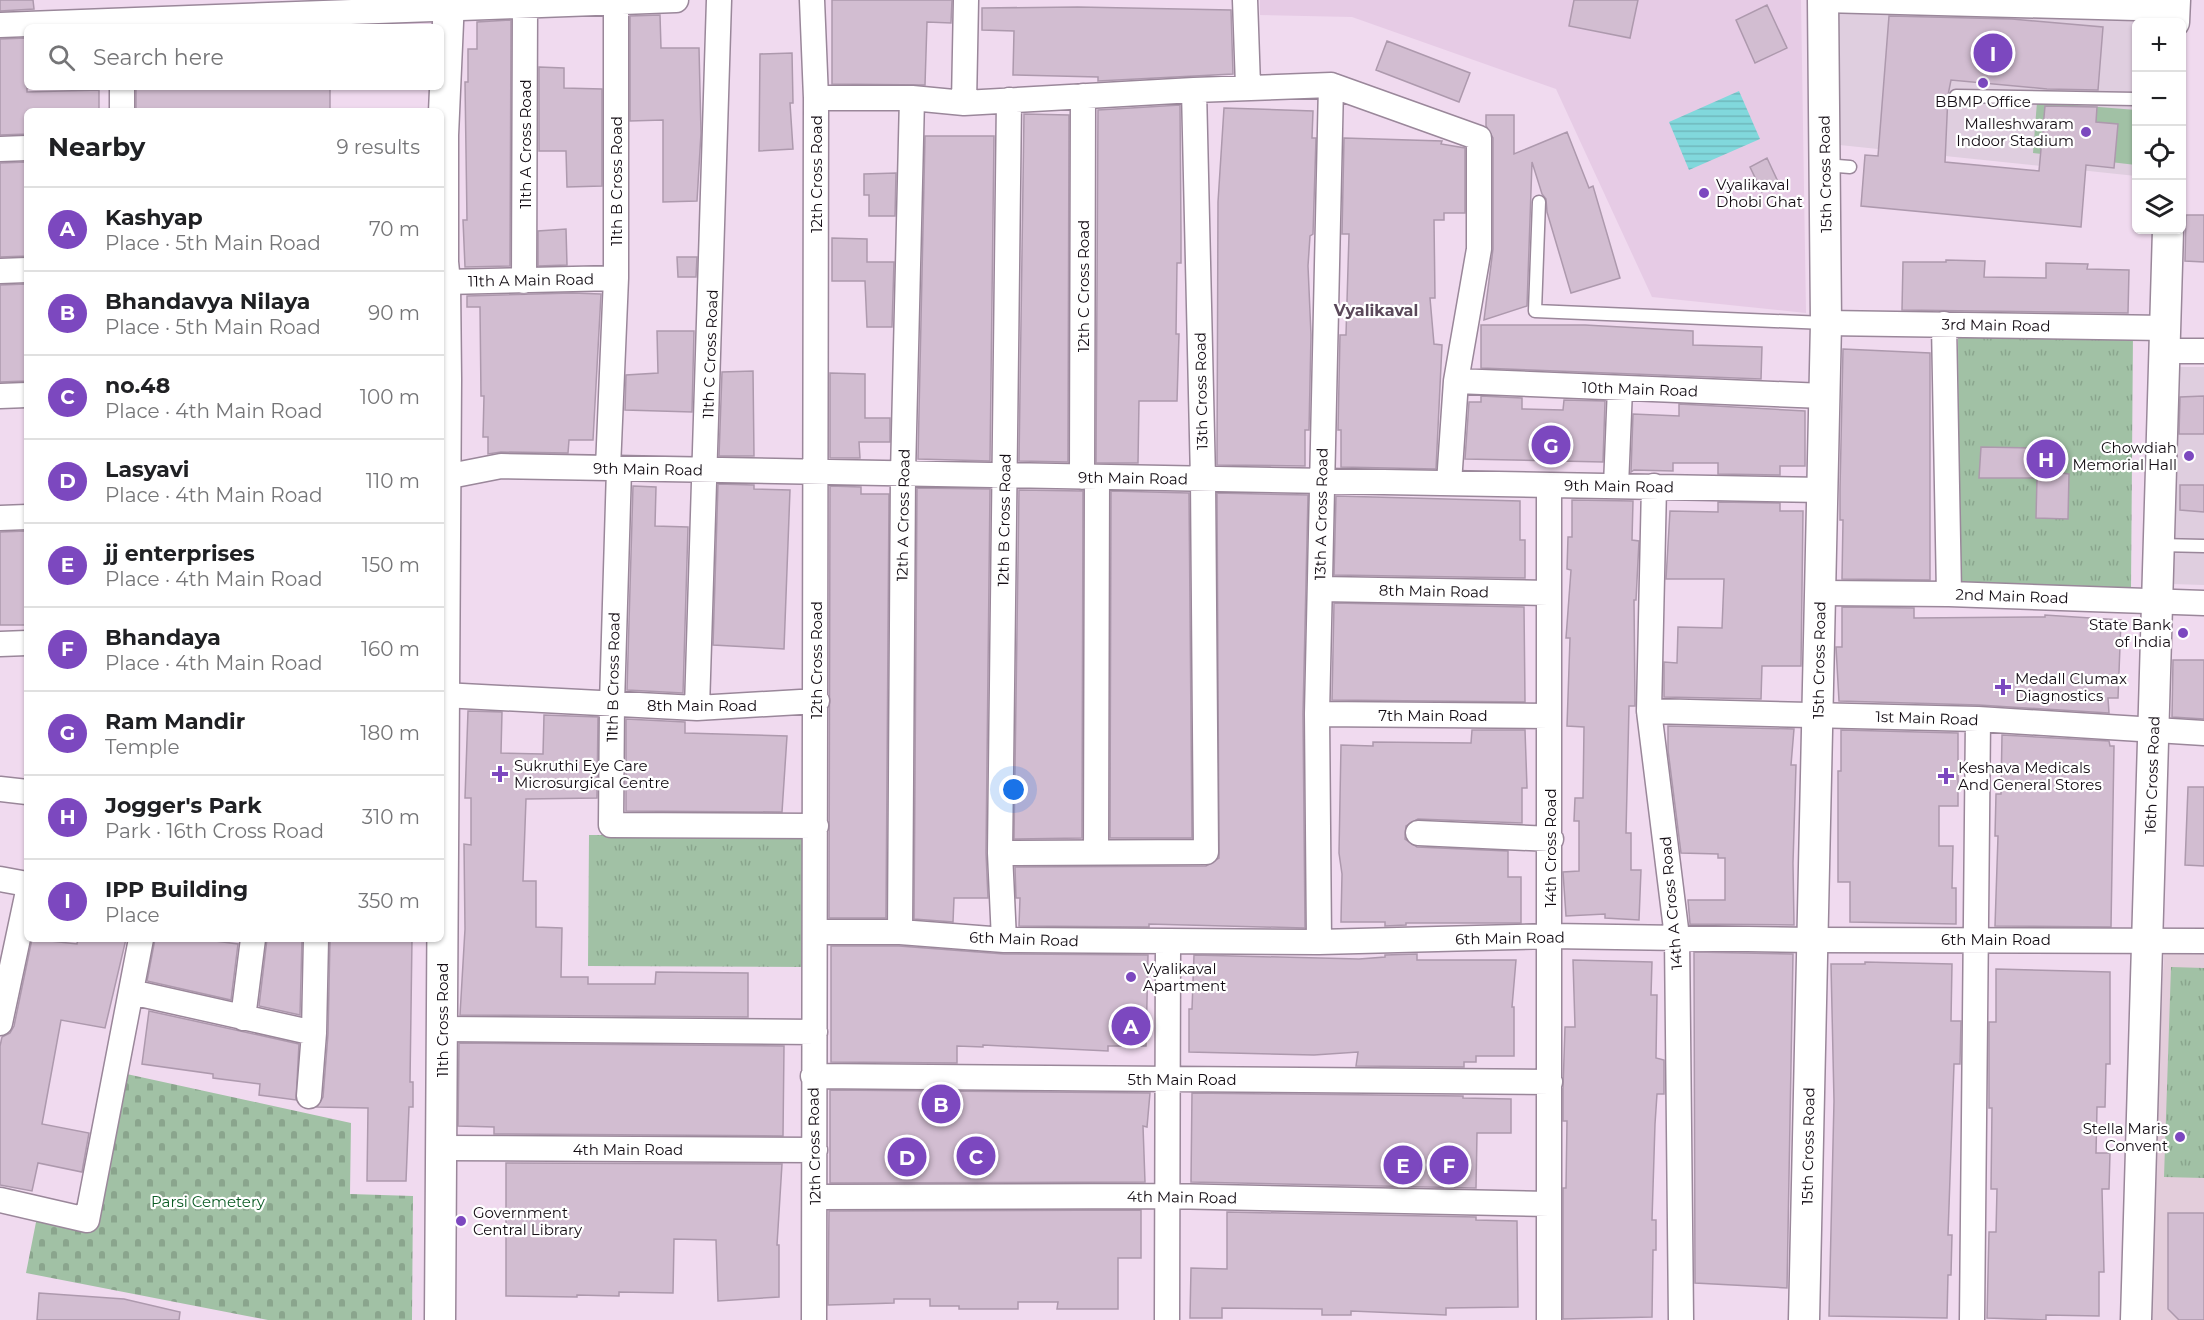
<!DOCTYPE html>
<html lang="en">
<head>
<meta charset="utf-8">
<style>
	body { margin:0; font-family:Montserrat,sans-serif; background:#f2f2f2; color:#202124 }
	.controls { position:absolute; right:18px; top:18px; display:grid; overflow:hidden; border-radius:9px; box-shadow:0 2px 4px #0004 }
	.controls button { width:54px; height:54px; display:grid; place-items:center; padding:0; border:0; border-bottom:2px solid #e0e0e0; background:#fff; color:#202124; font:30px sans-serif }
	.you { position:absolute; left:1014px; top:790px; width:21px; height:21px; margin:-15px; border:4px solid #fff; border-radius:50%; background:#1a73e8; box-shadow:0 0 0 9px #1a73e833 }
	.badge { display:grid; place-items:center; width:39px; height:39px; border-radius:50%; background:#7c48bf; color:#fff; font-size:20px; font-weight:700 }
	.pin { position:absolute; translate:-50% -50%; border:3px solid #fff; box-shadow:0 2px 6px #0006 }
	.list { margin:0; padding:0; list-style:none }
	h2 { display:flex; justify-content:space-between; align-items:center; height:78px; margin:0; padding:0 24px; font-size:26px }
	h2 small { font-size:20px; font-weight:400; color:#757577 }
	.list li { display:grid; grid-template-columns:39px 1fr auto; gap:18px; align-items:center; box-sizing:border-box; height:84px; padding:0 24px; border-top:2px solid #e0e0e0 }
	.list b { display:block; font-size:22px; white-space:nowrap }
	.list p { margin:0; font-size:20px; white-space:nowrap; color:#757577 }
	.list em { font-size:20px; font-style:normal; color:#757577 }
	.icon { flex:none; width:33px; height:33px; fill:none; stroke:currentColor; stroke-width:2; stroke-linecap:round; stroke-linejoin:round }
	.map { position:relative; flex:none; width:2204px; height:1320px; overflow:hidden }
	.search { position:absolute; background:#fff; box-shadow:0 2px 4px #0004; left:24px; top:24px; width:420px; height:66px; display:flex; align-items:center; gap:15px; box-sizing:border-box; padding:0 21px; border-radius:9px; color:#757577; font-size:22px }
	.panel { position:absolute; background:#fff; box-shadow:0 2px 4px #0004; left:24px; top:108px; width:420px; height:834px; border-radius:9px }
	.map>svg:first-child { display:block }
	.commercial { fill:#dfcedf }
	.built { fill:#e6cbe5 }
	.education { fill:#e3cddb }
	.grass { fill:url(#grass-tufts) }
	.cemetery { fill:url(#cemetery-stones) }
	.pitch { fill:#a1c1a5 }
	.water { fill:url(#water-rules) }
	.building { fill:#d2bdd1; stroke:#ad99ad; stroke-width:1.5 }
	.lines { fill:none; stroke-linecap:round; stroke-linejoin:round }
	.service-casing { stroke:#9a879a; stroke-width:15 }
	.minor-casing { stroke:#9a879a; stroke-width:27 }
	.tertiary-casing { stroke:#9a879a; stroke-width:33 }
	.service { stroke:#fff; stroke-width:12 }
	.minor { stroke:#fff; stroke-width:24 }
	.tertiary { stroke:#fff; stroke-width:30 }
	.poi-dot { fill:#7c48bf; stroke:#fff; stroke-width:2 }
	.labels { text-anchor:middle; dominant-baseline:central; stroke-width:4.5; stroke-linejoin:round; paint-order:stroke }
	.poi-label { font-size:15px; fill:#130c13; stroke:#fff; text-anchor:start }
	.street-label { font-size:15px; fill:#130c13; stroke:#fff }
	.park-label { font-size:15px; fill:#0b5c25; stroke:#fff }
	.neighbourhood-label { font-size:16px; font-weight:bold; fill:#5a485a; stroke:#fff }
</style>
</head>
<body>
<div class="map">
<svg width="2204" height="1320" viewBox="0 0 2204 1320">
	<defs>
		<pattern id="grass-tufts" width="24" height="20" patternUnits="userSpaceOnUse" patternTransform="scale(1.5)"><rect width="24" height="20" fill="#a1c1a5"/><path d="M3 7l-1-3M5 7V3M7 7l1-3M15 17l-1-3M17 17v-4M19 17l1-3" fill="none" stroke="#8aa58d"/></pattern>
		<pattern id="cemetery-stones" width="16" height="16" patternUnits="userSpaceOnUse" patternTransform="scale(1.5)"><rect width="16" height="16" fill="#a1c1a5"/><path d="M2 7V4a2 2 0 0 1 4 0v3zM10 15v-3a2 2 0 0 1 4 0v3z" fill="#8aa58d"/></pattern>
		<pattern id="water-rules" width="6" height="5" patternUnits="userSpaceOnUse" patternTransform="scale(1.5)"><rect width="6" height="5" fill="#81d8dc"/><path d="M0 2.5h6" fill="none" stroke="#6fb8bc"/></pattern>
	</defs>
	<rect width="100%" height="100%" fill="#f0daef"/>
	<!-- commercial -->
	<path class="commercial" d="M1829,6L2141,9V22H2136V176L1830,144Z
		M2176,367H2204V585L2171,584Z"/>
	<!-- built -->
	<path class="built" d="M1260,0H1801L1806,313L1652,297L1556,89L1352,17L1260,15Z"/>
	<!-- education -->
	<path class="education" d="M2164,953L2204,954V1320H2147Z"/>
	<!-- grass -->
	<path class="grass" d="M1958,332H2133L2131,588L1959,585Z
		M589,835H808V967L588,966Z
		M2171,967L2204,968V1178L2164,1177Z"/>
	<!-- cemetery -->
	<path class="cemetery" d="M122,1073L351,1123L350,1194L413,1196L412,1320H268L26,1273L37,1217L91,1227Z"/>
	<!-- pitch -->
	<path class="pitch" d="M2037,102L2136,110V165L2033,153Z"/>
	<!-- water -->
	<path class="water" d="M1739,91L1760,139L1689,170L1669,122Z"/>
	<!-- building -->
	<path class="building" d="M0,0H33L34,9L0,11Z
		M832,0H952L951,23L927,22L925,85L832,84Z
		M1574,0H1638L1630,38L1569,26Z
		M1767,5L1787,48L1755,63L1736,20Z
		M1078,7L1231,10L1233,74L1098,81V77L1013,75L1014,31L982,30V8Z
		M660,15L661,48H699L701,133L697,201L663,202V120L630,121V16Z
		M1889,16L2012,19L2103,27L2098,90L2047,89L1951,80L1948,95L1945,162L2039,171L2045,106L2097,107L2096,122L2118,124L2114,168L2086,165L2081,227L1861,206L1865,155L1878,156Z
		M511,20L510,266L465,267L463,220H467L465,82H468V49H477V22Z
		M27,38V92L99,90V111H27V134L0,135V39Z
		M1387,41L1470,73L1459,102L1376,70Z
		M792,53L793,103H790L793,149L759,151L760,54Z
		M539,67L564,68V88L602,89V186L567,187L566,151H539Z
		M136,87H330V111H136Z
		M1180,105L1181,235V263H1177L1176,334H1179L1177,401H1139L1138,463H1096L1098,110Z
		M1224,108L1313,111L1312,138H1316L1313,234L1310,236L1308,266L1311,335L1309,430H1305V466L1217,465L1218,202Z
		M1024,114L1069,115L1068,462L1019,461Z
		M1486,115H1514V154L1567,132L1589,188L1593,186L1620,278L1571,293L1547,212L1546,199L1542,194L1532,162L1527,306L1484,320L1493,249V138L1486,126Z
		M925,136H994L990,461L918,459Z
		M1344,138L1442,141L1441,144L1465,148V213H1444V220H1434L1435,298H1430L1434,344L1442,345L1436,469L1341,467V430H1338L1340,335H1346L1349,234H1342Z
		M1767,158L1779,184L1762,192L1750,167Z
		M27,162V256L0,257V163Z
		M896,173L895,216H869V195H864V174Z
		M2186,215H2204V262L2185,261Z
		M566,229L567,265L538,266V231Z
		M832,238L867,239V262H894L892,327H867L865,281H832Z
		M677,257H697L696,277H678Z
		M1946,260L1985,261L1984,277L2046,278V263L2088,264L2087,269L2129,270L2128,313L1902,310L1903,262H1946Z
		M27,284V381L0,382V285Z
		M572,293L601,294L593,440H569L568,453L501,452L488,454V437H483L484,396H481L480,307H467V296Z
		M1481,325H1585L1693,331V345L1762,347L1761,379L1481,368Z
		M657,331H694L692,412L625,410L626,375L658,373Z
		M1843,349L1930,353V580L1842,579L1843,520H1840V489Z
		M753,371L754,456H719L722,372Z
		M830,373L865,374V418H890V442H859L860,458H830Z
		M1481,396L1522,398V409L1563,410L1564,400L1605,401L1603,462L1465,459L1469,402H1481Z
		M2204,396V434H2179L2180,397Z
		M1679,404L1805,411V466H1780V475L1718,474V463H1673V471L1634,470L1631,472L1633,414L1679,416Z
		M1981,447L2036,448L2041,455H2053L2054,472L2069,474L2068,519L2036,518L2037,478H1979Z
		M718,484L754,485V489L790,490L784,649L713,645Z
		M2180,485H2204V512L2180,510Z
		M633,486L656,487L655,526L688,527L683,693L627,690Z
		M830,486L861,487V494H889L886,918H829Z
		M917,488L990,489L986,853L988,898H954L953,922L914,919Z
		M1019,490L1083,491L1082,838L1014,839Z
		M1111,491L1189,493L1192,838H1110Z
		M1217,493L1308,495L1303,714L1305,928L1149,924V927L1019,926L1020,898H1016L1015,867L1206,866L1219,858Z
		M1336,496L1520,501V540H1525V578L1334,575Z
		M1572,500L1633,501L1632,540L1639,541L1636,600H1634L1635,706H1629L1626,833H1631V870H1641L1639,920L1605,918V914L1566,916L1563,872L1579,871V821H1574L1575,798H1583L1584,727L1567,726L1570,638H1566L1571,570L1567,569L1568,537H1572Z
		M1718,502L1780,503V511H1803L1801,666H1762L1761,699L1664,697V662L1677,663L1678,627L1722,628L1724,579H1666L1670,511L1718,512Z
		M27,531L26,625H0V532Z
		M1334,603L1524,607L1525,702L1332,700Z
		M1842,607L1914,608V618L2045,617V615L2121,620L2118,698H2108L2109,713L1979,705L1839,701L1836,647H1842Z
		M2173,660H2204V719L2172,717Z
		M468,711L502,712L501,753L543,754L544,715L598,717L597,798L526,799L523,881H536V927L562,928L561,977H588V984H655L656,972L748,973V1017L460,1015L465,929L464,844L471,845V798H465Z
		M626,719L685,722V733L787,736L782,812L626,811Z
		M1668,726L1794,729L1791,765H1796L1793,863L1794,925L1690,924L1688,900H1725V858H1718V854L1681,853L1668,750Z
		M1472,730H1525L1527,788H1522V823L1418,819L1406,826L1405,839L1417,847L1508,851V877H1521V923H1406V925L1385,926V922H1341L1342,874L1339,853L1341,745L1373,746V742L1471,743Z
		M1841,730L1958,733V806H1939V846H1953L1952,888H1956V924L1850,922V882H1838V771H1841Z
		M2002,735L2109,741L2110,746H2114L2111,927L1995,926L1998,836H1995L1996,794H2001Z
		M2188,787H2204V866L2185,865Z
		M32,939L77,944L78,939H126L105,1028L61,1020L42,1124L89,1133L82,1172L38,1163L32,1191L0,1185V1046L2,1037L10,1033L14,1026Z
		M155,939H200L238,944L231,1000L147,981Z
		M267,939H302L300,1015L259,1006Z
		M330,939H412L410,1082H413V1107H409L406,1181H367L368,1108L317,1107L323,1097L328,1034Z
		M831,946H899L1004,954L1148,955L1146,1046H1108V1051L983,1045V1047L957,1046V1063L831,1062Z
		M1694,952L1793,954L1787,1288L1695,1283Z
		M1417,954V960H1516L1512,1007H1514V1056H1476V1062H1464V1067L1356,1066L1358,1052L1314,1055L1189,1052V1009H1192L1194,955L1359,959L1385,957V955Z
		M1573,960L1652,962L1651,995H1657L1656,1058L1664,1060V1094H1657L1655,1124L1652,1220H1656V1250H1653L1652,1317L1563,1319V1188H1566L1567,1121H1563V1089L1565,1027H1575Z
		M1865,962L1952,964L1951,1021H1961L1960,1064H1954L1948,1235H1952L1951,1275H1948L1947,1318L1829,1316L1834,1101L1831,964H1865Z
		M1996,969L2110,972V1064H2106L2105,1107H2097L2096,1153H2110L2109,1189H2102L2104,1272H2099V1316L2046,1315V1320L1987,1318L1989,1232H1996L1997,1189H1991L1992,1108H1989V1022H1996Z
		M149,1011L299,1044L296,1100L259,1095L260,1084L213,1078V1074L142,1064Z
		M459,1043L784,1046L783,1136L494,1134V1127L458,1126Z
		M830,1090L1150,1093L1147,1127L1143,1126L1145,1182L830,1183Z
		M1192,1093L1463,1096V1098L1511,1099V1133H1477L1476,1188L1191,1182Z
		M506,1163L782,1164L777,1245H779V1297L718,1301L716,1240L674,1239L673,1293L619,1292V1296L577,1295V1297L506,1296Z
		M1141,1210V1258H1118V1309H1057L1058,1302H1018V1309H959V1306H930V1299H894V1303L828,1305L829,1211Z
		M1227,1212L1476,1217V1220L1517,1221L1518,1307L1446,1308V1315L1351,1311V1315H1322V1309L1222,1308V1318H1190L1191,1268L1227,1269Z
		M2168,1213H2204V1320H2179L2168,1309Z
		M39,1293L124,1299L180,1312L179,1320H37Z"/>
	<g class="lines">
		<defs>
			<path id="service" d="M1956,96L2136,99
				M1825,165L1850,167
				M1539,202L1535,311L1825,323
				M2159,545L2204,546"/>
			<path id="minor" d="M812,0L816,98L814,1320
				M1245,0L1248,86
				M1823,0L2174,9
				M0,25L676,0
				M122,87V111
				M1194,90L1331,85L1479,138V249L1456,381L1449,483
				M816,98H912L964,103L1194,90L1203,479L1206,852L1000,853
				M964,103L966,0
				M0,149L27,148
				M0,271L27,270
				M524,281L525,6
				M445,282L616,278
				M1826,323L2165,328
				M1944,324L1949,594
				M2164,351H2204
				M1456,381L1824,396
				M0,396L27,395
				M608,468L616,278V2
				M619,469L612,704L611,825L816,826
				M445,477L501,466L1823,490
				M1082,477L1083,96
				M1616,486L1620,388
				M1654,486L1649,711L1677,937L1681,1320
				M0,518L27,517
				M1320,589L1548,593
				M1820,593L1949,594L2204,603
				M0,644L27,643
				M443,695L697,708L817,701
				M697,708L719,0
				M1649,711L1978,719L2204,733
				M1317,714L1549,716
				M0,789L27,792
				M1418,833L1551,839
				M1096,851L1097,477
				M0,879L27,884
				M816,932H900L1004,940L1168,941L1319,942L1551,936L1812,940L2204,941
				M900,932L903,474L912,98
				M1004,940L1000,853L1009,100
				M1319,942L1317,714L1331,85
				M131,992L314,1033
				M243,1018L253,939
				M0,1023L27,896
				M441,1029L815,1032
				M813,1076L1550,1082
				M309,1096L314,1033L316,939
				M441,1148L815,1150
				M815,1197L1167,1196L1549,1204
				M0,1200L87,1220L141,939
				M1167,1320L1168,941
				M1549,1320V485
				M1972,1320L1978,719"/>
			<path id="tertiary" d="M2174,22L2175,0
				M440,1320L446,380L445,282L443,262V135L449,0
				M1804,1320L1826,323L1823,0
				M2136,1320L2168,230"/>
		</defs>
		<!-- service casing -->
		<use href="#service" class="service-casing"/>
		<!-- minor casing -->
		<use href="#minor" class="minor-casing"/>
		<!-- tertiary casing -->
		<use href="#tertiary" class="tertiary-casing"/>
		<!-- service -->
		<use href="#service" class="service"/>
		<!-- minor -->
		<use href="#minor" class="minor"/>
		<!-- tertiary -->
		<use href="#tertiary" class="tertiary"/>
	</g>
	<!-- markers -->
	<g class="poi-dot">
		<circle cx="1983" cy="83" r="6"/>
		<circle cx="2086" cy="132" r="6"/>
		<circle cx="1704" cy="193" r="6"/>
		<circle cx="2189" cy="456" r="6"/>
		<circle cx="2183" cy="633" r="6"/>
		<path d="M2000 678h6v6h6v6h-6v6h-6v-6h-6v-6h6z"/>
		<path d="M497 765h6v6h6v6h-6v6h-6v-6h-6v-6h6z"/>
		<path d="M1943 767h6v6h6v6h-6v6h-6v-6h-6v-6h6z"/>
		<circle cx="1131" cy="977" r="6"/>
		<circle cx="2180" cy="1137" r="6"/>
		<circle cx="461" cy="1221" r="6"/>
	</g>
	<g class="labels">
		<!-- poi labels -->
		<g class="poi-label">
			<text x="1983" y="101" text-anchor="middle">BBMP Office</text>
			<text x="2074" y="123" text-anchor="end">Malleshwaram<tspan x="2074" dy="17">Indoor Stadium</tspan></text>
			<text x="1716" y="184">Vyalikaval<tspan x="1716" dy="17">Dhobi Ghat</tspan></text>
			<text x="2177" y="447" text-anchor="end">Chowdiah<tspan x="2177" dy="17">Memorial Hall</tspan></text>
			<text x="2171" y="624" text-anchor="end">State Bank<tspan x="2171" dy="17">of India</tspan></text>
			<text x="2015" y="678">Medall Clumax<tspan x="2015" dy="17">Diagnostics</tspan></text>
			<text x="514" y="765">Sukruthi Eye Care<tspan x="514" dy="17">Microsurgical Centre</tspan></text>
			<text x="1958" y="767">Keshava Medicals<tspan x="1958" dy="17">And General Stores</tspan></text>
			<text x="1143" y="968">Vyalikaval<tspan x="1143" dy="17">Apartment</tspan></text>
			<text x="2168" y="1128" text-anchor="end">Stella Maris<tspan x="2168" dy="17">Convent</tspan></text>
			<text x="473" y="1212">Government<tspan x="473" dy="17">Central Library</tspan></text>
		</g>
		<!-- street labels -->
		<g class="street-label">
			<text transform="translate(525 144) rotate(-90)">11th A Cross Road</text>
			<text transform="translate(816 174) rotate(-90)">12th Cross Road</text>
			<text transform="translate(1825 174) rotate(-91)">15th Cross Road</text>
			<text transform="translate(616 181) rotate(-90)">11th B Cross Road</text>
			<text transform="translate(531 280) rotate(-1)">11th A Main Road</text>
			<text transform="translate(1083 286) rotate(-90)">12th C Cross Road</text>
			<text transform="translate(1996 325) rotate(1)">3rd Main Road</text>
			<text transform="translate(710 354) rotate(-88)">11th C Cross Road</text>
			<text transform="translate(1640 389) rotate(2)">10th Main Road</text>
			<text transform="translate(1201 391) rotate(-91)">13th Cross Road</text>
			<text transform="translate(648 469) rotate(1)">9th Main Road</text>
			<text transform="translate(1133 478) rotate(1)">9th Main Road</text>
			<text transform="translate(1619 486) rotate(1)">9th Main Road</text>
			<text transform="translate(1321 514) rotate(-89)">13th A Cross Road</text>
			<text transform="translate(903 515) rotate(-89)">12th A Cross Road</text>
			<text transform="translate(1004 520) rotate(-89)">12th B Cross Road</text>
			<text transform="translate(1434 591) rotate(1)">8th Main Road</text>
			<text transform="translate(2012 596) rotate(2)">2nd Main Road</text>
			<text transform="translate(816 660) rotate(-90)">12th Cross Road</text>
			<text transform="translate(1819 660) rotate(-89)">15th Cross Road</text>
			<text transform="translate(613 677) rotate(-89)">11th B Cross Road</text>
			<text x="702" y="705">8th Main Road</text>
			<text x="1433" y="715">7th Main Road</text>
			<text transform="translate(1927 718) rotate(2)">1st Main Road</text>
			<text transform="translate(2152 775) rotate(-88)">16th Cross Road</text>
			<text transform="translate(1550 848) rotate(-90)">14th Cross Road</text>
			<text transform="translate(1671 903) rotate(-95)">14th A Cross Road</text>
			<text transform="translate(1510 938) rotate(-1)">6th Main Road</text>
			<text transform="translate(1024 939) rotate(2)">6th Main Road</text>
			<text x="1996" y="939">6th Main Road</text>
			<text transform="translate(442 1020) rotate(-90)">11th Cross Road</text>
			<text x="1182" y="1079">5th Main Road</text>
			<text transform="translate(814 1146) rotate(-91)">12th Cross Road</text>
			<text transform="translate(1808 1146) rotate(-89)">15th Cross Road</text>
			<text x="628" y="1149">4th Main Road</text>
			<text transform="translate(1182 1197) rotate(1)">4th Main Road</text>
		</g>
		<!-- park labels -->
		<g class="park-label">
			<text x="208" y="1201">Parsi Cemetery</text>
		</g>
		<!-- neighbourhood labels -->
		<g class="neighbourhood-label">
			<text x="1376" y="310">Vyalikaval</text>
		</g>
	</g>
</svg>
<div class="controls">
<button>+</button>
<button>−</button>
<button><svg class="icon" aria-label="locate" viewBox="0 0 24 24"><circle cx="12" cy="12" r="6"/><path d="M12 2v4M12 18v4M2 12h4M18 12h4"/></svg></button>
<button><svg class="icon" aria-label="layers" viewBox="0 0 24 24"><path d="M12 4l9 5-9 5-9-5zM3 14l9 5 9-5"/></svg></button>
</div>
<div class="you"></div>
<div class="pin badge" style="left:1131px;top:1026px">A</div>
<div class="pin badge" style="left:941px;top:1104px">B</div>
<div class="pin badge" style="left:976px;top:1156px">C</div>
<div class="pin badge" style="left:907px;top:1157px">D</div>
<div class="pin badge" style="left:1403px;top:1165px">E</div>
<div class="pin badge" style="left:1449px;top:1165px">F</div>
<div class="pin badge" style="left:1551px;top:445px">G</div>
<div class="pin badge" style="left:2046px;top:459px">H</div>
<div class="pin badge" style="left:1993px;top:53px">I</div>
<div class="search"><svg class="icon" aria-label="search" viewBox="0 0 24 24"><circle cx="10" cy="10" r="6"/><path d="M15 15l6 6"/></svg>Search here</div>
<section class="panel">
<h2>Nearby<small>9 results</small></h2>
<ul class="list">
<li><span class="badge">A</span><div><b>Kashyap</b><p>Place · 5th Main Road</p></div><em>70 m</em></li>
<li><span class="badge">B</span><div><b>Bhandavya Nilaya</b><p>Place · 5th Main Road</p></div><em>90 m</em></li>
<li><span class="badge">C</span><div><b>no.48</b><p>Place · 4th Main Road</p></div><em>100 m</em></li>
<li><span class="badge">D</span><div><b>Lasyavi</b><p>Place · 4th Main Road</p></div><em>110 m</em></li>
<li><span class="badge">E</span><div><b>jj enterprises</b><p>Place · 4th Main Road</p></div><em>150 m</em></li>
<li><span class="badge">F</span><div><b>Bhandaya</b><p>Place · 4th Main Road</p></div><em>160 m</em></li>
<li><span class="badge">G</span><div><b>Ram Mandir</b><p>Temple</p></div><em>180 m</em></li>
<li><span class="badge">H</span><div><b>Jogger's Park</b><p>Park · 16th Cross Road</p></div><em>310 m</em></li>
<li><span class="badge">I</span><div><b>IPP Building</b><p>Place</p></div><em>350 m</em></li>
</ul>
</section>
</div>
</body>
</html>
